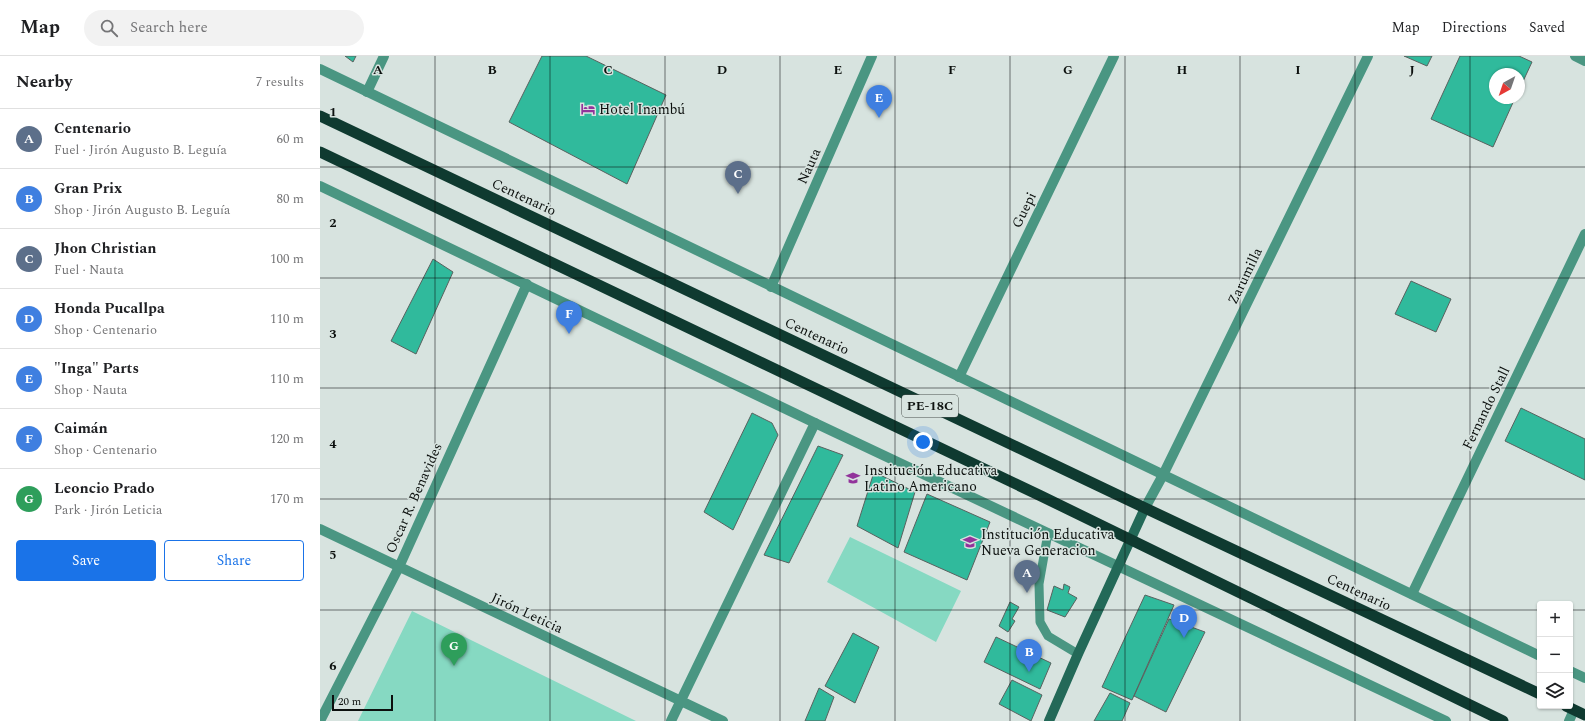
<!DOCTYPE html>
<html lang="en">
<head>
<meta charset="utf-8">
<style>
	body { margin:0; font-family:Spectral,serif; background:#f2f2f2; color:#202124 }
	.controls { position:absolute; right:12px; bottom:12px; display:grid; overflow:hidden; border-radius:4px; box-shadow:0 1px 3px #0004 }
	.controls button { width:36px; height:36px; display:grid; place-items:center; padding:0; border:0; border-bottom:1px solid #e0e0e0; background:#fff; color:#202124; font:20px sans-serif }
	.compass { position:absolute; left:1169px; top:12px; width:36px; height:36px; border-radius:50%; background:#fff; box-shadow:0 1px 3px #0004; rotate:220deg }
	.scale { position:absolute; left:12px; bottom:10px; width:61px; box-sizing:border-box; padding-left:4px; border:2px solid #0c100e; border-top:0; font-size:11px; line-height:14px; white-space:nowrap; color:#0c100e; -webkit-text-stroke:3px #d7e3df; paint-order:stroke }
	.you { position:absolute; left:603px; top:386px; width:14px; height:14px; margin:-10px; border:3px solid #fff; border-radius:50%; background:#1a73e8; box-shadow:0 0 0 6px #1a73e833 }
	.badge { display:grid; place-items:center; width:26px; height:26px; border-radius:50%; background:#1a73e8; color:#fff; font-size:13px; font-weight:700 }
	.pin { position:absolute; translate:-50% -33px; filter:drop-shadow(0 1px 2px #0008) }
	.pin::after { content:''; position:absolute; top:21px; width:14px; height:12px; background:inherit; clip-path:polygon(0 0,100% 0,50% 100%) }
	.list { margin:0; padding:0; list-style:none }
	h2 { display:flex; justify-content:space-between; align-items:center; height:52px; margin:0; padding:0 16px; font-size:17px }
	h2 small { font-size:13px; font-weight:400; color:#757577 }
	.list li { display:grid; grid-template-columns:26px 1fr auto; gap:12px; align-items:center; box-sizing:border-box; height:60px; padding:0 16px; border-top:1px solid #e0e0e0 }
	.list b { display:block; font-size:15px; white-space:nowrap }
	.list p { margin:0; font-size:13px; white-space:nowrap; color:#757577 }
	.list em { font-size:13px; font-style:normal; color:#757577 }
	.actions { display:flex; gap:8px; padding:12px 16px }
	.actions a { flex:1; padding:9px 0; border:1px solid #1a73e8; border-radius:4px; text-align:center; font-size:14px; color:#1a73e8 }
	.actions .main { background:#1a73e8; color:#fff }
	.icon { flex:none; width:22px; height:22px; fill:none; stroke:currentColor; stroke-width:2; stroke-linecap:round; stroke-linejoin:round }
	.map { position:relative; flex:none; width:1265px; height:665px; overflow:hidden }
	header { display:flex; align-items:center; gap:24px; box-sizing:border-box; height:56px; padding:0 20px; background:#fff; border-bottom:1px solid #e0e0e0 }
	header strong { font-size:19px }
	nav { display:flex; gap:22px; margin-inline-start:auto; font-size:14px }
	.search { width:280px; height:36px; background:#f2f2f2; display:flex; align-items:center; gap:10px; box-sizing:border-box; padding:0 14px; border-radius:22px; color:#757577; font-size:15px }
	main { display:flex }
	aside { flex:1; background:#fff }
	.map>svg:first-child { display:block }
	.green { fill:#86d9c2 }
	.building { fill:#30ba9c; stroke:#58625f }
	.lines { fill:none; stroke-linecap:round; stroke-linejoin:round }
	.service { stroke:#4a9682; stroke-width:9 }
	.minor { stroke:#4a9682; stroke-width:10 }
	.tertiary { stroke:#4a9682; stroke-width:10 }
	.secondary { stroke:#236958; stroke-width:10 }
	.trunk { stroke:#0f3a30; stroke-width:11 }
	.grid { fill:none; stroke:#0c100e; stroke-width:1; stroke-opacity:0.55 }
	.labels { text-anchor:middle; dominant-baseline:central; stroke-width:3; stroke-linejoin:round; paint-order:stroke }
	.shield { fill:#d7e3df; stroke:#494f4d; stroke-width:1 }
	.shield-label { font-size:13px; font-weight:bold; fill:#0c100e }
	.poi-label { font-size:14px; fill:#0c100e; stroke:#d7e3df; text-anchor:start }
	.street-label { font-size:14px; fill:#0c100e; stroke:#d7e3df }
	.grid-label { font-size:13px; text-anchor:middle; font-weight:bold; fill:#0c100e; stroke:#d7e3df; stroke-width:3; stroke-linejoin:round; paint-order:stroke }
</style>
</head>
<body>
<header>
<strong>Map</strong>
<div class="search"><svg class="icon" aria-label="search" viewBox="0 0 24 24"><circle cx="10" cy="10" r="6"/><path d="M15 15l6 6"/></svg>Search here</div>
<nav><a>Map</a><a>Directions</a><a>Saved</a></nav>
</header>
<main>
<aside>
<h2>Nearby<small>7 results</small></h2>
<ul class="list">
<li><span class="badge" style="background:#5c6f8a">A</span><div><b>Centenario</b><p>Fuel · Jirón Augusto B. Leguía</p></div><em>60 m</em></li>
<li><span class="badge" style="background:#3f7fe0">B</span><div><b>Gran Prix</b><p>Shop · Jirón Augusto B. Leguía</p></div><em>80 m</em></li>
<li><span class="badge" style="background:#5c6f8a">C</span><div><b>Jhon Christian</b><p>Fuel · Nauta</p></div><em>100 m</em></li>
<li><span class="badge" style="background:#3f7fe0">D</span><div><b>Honda Pucallpa</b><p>Shop · Centenario</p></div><em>110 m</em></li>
<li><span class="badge" style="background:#3f7fe0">E</span><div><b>&quot;Inga&quot; Parts</b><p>Shop · Nauta</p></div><em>110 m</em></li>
<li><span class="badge" style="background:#3f7fe0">F</span><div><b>Caimán</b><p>Shop · Centenario</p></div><em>120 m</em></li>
<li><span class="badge" style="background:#2e9e5b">G</span><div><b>Leoncio Prado</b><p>Park · Jirón Leticia</p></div><em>170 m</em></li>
</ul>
<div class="actions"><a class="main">Save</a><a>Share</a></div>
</aside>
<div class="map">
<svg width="1265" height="665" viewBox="0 0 1265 665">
	<rect width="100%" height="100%" fill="#d7e3df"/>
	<!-- green -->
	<path class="green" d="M530,481L641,535L616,586L507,526Z
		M92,555L316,665H38Z"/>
	<!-- building -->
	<path class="building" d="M25,0H36L33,6Z
		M222,0H266L346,39L307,128L189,66Z
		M1084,0H1112L1107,10Z
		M1140,0H1199L1212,6L1199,34V18H1175V42H1195L1173,91L1111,63Z
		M113,203L133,216L96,298L71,285Z
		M1091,225L1131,243L1116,276L1075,258Z
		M1201,352L1265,383V424L1185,385Z
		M432,357L452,367L458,379L413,474L384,456Z
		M498,390L523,399L469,507L444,499Z
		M554,416L595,436L578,492L537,470Z
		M607,438L670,466L647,524L584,496Z
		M744,528L750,531L748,537L757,542L745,561L727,554L734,530L743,534Z
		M825,539L854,549L812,644L782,631Z
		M690,546L699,551L692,563L695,565L688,576L679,570Z
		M849,563L885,576L846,656L814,640Z
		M533,577L559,591L535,647L505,630Z
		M676,581L731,607L720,633L664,606Z
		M692,624L722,639L711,665L679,648Z
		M499,632L514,641L505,665H485Z
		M790,637L810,647L802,665H774Z"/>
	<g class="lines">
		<!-- service -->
		<path class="service" d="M728,477L719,528L720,566L728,580L758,598"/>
		<!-- minor -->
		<path class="minor" d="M47,36L64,0
			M451,231L552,0
			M639,321L794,0
			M0,473L403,665
			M1092,538L1265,178
			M0,665L79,511L207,228
			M351,665L495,367
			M1249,665L1254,654"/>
		<!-- tertiary -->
		<path class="tertiary" d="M1255,0L1265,5
			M0,13L1220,600
			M0,130L495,367L1126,665
			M825,452L843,419L1048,0
			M1250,615L1265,622"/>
		<!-- secondary -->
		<path class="secondary" d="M729,665L758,598L825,452"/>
		<!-- trunk -->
		<path class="trunk" d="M0,60L825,452L1220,638
			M0,96L721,440L1183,665
			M1246,650L1265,659"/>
	</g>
	<!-- grid -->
	<path class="grid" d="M115,0V665M230,0V665M345,0V665M460,0V665M575,0V665M690,0V665M805,0V665M920,0V665M1035,0V665M1150,0V665M0,111H1265M0,222H1265M0,332H1265M0,443H1265M0,554H1220M1250,554H1265"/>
	<!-- icons -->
	<defs>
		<symbol id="hotel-bare" viewBox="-9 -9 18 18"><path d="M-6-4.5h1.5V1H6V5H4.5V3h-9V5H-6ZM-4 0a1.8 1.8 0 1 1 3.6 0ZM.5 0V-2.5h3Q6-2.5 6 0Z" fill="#92339b" stroke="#d7e3df" stroke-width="2.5" paint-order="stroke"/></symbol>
		<symbol id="school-bare" viewBox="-9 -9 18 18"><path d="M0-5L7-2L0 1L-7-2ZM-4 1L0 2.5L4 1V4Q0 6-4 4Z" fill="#92339b" stroke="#d7e3df" stroke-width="2.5" paint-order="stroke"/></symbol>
	</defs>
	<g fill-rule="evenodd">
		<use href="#hotel-bare" x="258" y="43" width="20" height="20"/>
		<use href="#school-bare" x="523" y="412" width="20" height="20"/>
		<use href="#school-bare" x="640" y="476" width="20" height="20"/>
	</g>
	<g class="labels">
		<!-- shield labels -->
		<rect class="shield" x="582" y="339" width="56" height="22" rx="3"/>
		<g class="shield-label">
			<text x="610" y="350">PE-18C</text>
		</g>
		<!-- poi labels -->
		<g class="poi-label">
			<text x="279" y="53">Hotel Inambú</text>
			<text x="544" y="414">Institución Educativa<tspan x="544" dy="16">Latino Americano</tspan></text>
			<text x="661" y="478">Institución Educativa<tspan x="661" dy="16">Nueva Generacion</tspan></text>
		</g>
		<!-- street labels -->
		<g class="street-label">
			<text transform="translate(489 110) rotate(-66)">Nauta</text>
			<text transform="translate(204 141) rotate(25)">Centenario</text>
			<text transform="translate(704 154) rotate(-64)">Guepi</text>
			<text transform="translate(925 220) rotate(-64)">Zarumilla</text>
			<text transform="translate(497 280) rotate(25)">Centenario</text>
			<text transform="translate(1166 352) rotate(-64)">Fernando Stall</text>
			<text transform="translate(94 442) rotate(-66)">Oscar R. Benavides</text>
			<text transform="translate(1039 536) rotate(25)">Centenario</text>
			<text transform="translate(207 557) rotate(25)">Jirón Leticia</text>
		</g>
	</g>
	<g class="grid-label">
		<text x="58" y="18">A</text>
		<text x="172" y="18">B</text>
		<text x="288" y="18">C</text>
		<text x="402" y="18">D</text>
		<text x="518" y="18">E</text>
		<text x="632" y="18">F</text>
		<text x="748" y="18">G</text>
		<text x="862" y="18">H</text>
		<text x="978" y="18">I</text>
		<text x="1092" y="18">J</text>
		<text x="13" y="60">1</text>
		<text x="13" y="171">2</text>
		<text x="13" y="282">3</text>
		<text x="13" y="392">4</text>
		<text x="13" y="503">5</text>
		<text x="13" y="614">6</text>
	</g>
</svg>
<div class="controls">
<button>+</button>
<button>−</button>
<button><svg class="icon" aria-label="layers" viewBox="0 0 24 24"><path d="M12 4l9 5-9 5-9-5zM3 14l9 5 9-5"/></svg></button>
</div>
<svg class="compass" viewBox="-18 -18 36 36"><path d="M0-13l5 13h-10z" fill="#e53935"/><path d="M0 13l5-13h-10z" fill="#757577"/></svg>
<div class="scale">20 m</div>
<div class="you"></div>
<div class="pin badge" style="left:707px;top:537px;background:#5c6f8a">A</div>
<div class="pin badge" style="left:709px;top:616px;background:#3f7fe0">B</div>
<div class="pin badge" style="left:418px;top:138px;background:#5c6f8a">C</div>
<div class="pin badge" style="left:864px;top:582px;background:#3f7fe0">D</div>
<div class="pin badge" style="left:559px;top:62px;background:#3f7fe0">E</div>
<div class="pin badge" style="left:249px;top:278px;background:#3f7fe0">F</div>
<div class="pin badge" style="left:134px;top:610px;background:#2e9e5b">G</div>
</div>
</main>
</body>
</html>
